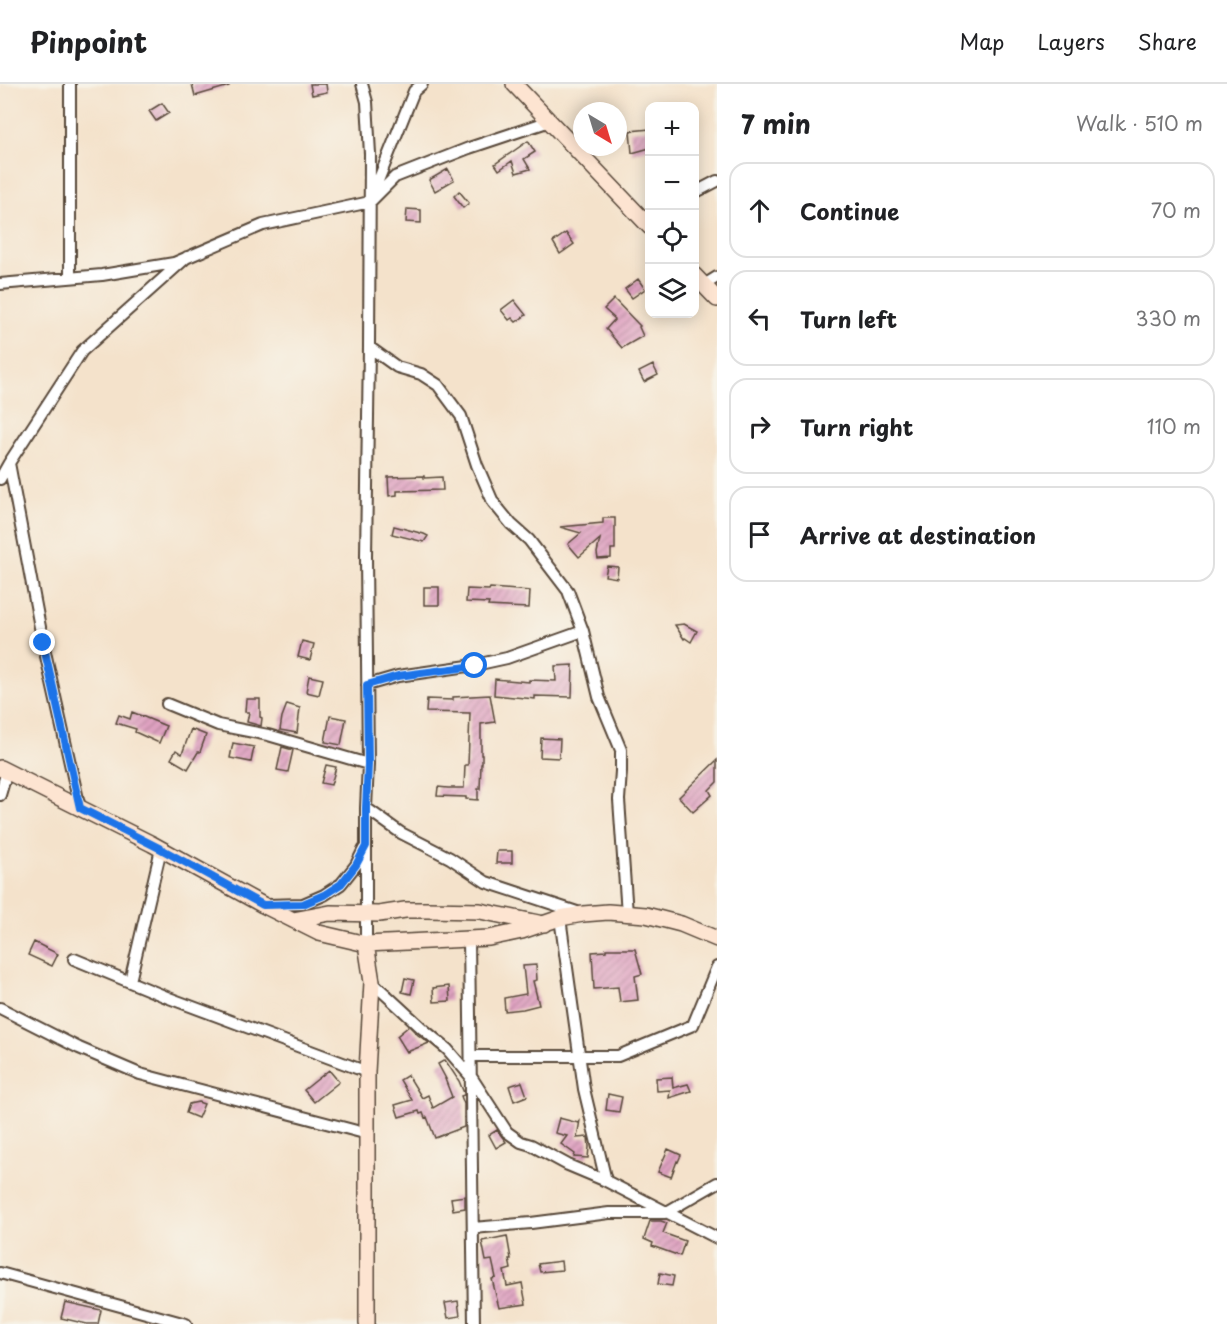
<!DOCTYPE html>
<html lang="en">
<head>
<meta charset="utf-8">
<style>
	body { margin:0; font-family:"Playpen Sans",sans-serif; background:#f6f6f6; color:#202124 }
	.controls { position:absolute; right:18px; top:18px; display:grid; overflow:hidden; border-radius:12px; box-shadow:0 3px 15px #0003 }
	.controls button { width:54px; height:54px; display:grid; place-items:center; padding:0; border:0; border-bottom:2px solid #e0e0e0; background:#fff; color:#202124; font:30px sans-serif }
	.compass { position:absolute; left:573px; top:18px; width:54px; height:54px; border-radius:50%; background:#fff; box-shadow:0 3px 15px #0003; rotate:142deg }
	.stop { position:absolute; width:18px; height:18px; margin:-14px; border:4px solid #1a73e8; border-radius:50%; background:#fff }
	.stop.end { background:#1a73e8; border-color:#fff; box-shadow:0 2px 6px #0008 }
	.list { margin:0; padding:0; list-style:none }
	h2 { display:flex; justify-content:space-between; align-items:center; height:78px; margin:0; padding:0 24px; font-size:26px }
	h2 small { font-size:20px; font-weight:400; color:#757577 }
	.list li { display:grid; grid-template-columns:39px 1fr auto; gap:18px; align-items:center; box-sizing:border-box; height:96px; margin:0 12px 12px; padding:0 12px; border:2px solid #e0e0e0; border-radius:18px }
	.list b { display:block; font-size:22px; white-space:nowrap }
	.list em { font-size:20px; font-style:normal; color:#757577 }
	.icon { flex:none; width:33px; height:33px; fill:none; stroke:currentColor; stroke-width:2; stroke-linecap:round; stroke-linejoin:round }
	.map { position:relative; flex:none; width:717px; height:1240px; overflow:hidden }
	header { display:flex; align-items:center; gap:36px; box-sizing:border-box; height:84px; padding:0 30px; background:#fff; border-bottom:2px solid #e0e0e0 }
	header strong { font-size:28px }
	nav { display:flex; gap:33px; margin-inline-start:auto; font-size:21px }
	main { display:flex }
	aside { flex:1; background:#fff }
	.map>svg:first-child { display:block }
	.building { fill:url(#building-hatch) }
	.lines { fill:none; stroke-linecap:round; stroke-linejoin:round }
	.street-casing { stroke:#574638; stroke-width:14 }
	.secondary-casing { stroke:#574638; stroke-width:18 }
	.street { stroke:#fff; stroke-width:10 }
	.secondary { stroke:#fde4d1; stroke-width:15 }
	.route { stroke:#1a73e8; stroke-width:8 }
</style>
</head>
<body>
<header>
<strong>Pinpoint</strong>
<nav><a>Map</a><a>Layers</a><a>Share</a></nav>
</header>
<main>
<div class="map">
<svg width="717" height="1240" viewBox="0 0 717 1240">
	<defs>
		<pattern id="building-hatch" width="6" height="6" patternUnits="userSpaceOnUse" patternTransform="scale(1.5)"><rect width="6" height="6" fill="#dfa2c1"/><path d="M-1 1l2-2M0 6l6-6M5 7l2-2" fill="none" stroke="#b6849c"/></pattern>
	</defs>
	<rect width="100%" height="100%" fill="#f7f3e8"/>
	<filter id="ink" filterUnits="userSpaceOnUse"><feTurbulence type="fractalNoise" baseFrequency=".0167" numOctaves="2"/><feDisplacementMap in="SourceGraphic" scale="12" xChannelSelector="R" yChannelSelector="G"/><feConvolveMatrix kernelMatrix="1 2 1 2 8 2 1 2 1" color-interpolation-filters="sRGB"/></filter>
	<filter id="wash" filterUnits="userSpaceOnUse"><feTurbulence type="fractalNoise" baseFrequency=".008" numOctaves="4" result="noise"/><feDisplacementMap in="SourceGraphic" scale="24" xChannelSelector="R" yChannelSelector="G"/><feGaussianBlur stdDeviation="1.35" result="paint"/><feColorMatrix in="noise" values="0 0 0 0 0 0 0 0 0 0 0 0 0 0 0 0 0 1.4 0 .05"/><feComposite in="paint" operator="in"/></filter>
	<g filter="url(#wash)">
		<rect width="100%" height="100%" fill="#f4e2cb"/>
		<g id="blocks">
			<!-- building -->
			<path class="building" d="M192,0H229V2L195,12Z
				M310,0H326L327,8L312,11Z
				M162,19L169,29L156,37L149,27Z
				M650,45V64L632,69L630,47Z
				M528,57L535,68L524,75L530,85L516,89L512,77L499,86L495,80Z
				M448,85L454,96L435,107L429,96Z
				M459,107L469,119L463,124L454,112Z
				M407,125L421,126V139L406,138Z
				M566,149L574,160L560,170L553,158Z
				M638,195L645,205L632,214L625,205Z
				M614,215L640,242L639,243L643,252L622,264L606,245L615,235L604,225Z
				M514,216L526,231L516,238L512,234L509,236L501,226Z
				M653,281L658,291L644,298L639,288Z
				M424,392V394L442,393L443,406L397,407V411L389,412L388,393Z
				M603,434H615V465H611V474L598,475L597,469L600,455L579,473L568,460L581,449L560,443L603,439Z
				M394,442L424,450L428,452L424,458L392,450Z
				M607,482L618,483L617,494L605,492Z
				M424,503H439V521H424Z
				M490,504L530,507L529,524L488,522L489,519L466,518L467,505L489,506Z
				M684,540L697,547L691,558L685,554L684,555L675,541Z
				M302,557L314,560L310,576L298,573Z
				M573,581L572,613L535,612V615L494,611L495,595L529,598V596L556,597L555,582Z
				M309,592L323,595L319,611L306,608Z
				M490,611L495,638L481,640V671H482V680H481L480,705H478V716L466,715V713L437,712L438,703L448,704H464L465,681H468L470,629L426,628L427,615L453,616V613Z
				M246,615H260V633L262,634L261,642L247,638L249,628H245Z
				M287,620L300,624L297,649L280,646L282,633Z
				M132,628L166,642L159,659L135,648L136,645L116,639L119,631L130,635Z
				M330,632L346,635L341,661L325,658Z
				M191,645L206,651L200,668H198L188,685L171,675L176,666L182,670Z
				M541,654L560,655L559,674L540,673Z
				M233,659L254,663L251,678L230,674Z
				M282,663L293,666L288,688L277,686Z
				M717,676V698L709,706L712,711L693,728L679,713Z
				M326,681L336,683L331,701L321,699Z
				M497,767H512V779H496Z
				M34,858L58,870L52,882L28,871Z
				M606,865H635L642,890L635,892L638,916L620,918L618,903L594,905L592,868L606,867Z
				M536,881L537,896L533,897L539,921L523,925L505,927L504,914L526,910L523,882Z
				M405,894L414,896L411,910L402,908Z
				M449,902L450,917L434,918L433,904Z
				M409,942L418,951L429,959L407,968L397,952Z
				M445,976L459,997L464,1009V1011L461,1012L464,1020V1043L435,1054L427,1033L425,1034L423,1029L420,1030L419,1027L399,1033L395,1021L412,1016L400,996L408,991L422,1014L428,1011L433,1024L452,1013L445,995H446L438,980Z
				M329,986L339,998L314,1018L304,1006Z
				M672,993L673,1004L688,1000L691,1007L669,1014L670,1006L657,1007L656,994Z
				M522,998L527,1012L514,1017L509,1002Z
				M608,1010L622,1013L619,1028L606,1026Z
				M198,1018L204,1020L198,1034L186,1029L189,1020Z
				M559,1034L578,1039L580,1036L577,1054L588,1053L589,1063L588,1074L574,1073L575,1070L561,1060L567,1052L555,1049Z
				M497,1046L506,1058L496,1064L489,1051Z
				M668,1065L681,1071L678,1078L677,1077L671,1093L658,1088Z
				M465,1112V1124L453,1126L451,1114Z
				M650,1137H661L667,1139L663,1149L685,1157L680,1172L652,1162L653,1159L644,1155Z
				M507,1152L511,1175H509L511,1185L504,1187L507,1202L522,1199L526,1220L499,1224L492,1195L496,1194L492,1176L486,1177L482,1157Z
				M561,1177L562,1186L540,1188L538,1180Z
				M660,1189L674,1192L672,1202L658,1200Z
				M458,1217L460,1232L448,1234L445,1219Z
				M65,1218L101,1226L98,1240H87L61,1234Z"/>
		</g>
	</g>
	<g filter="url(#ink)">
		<use href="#blocks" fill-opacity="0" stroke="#574638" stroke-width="1.5"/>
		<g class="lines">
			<defs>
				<path id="street" d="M362,0L367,18L370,70L369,263L366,472L368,680L366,724V860
					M694,109L717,97
					M372,112L414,7L422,0
					M70,194V0
					M0,200L102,191L174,179L263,141L370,118L395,93L469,64L550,37
					M704,201L717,193
					M369,263L397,283L421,290L438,301L461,332L477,381L493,418L511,440L529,456L568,507L583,547L599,613L621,666V687L619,716L627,830
					M0,395L9,379
					M367,601L398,592L475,581L507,574L583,547
					M167,620L218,641L268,651L368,680
					M0,711L7,687
					M80,724L43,559L9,379L82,267L187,173
					M366,724L401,749L450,774L486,798L580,829
					M266,821L303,820L324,811L341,800L356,781L364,765
					M560,834L584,1005L606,1097
					M469,855L474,1240
					M74,875L169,914L367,988
					M130,897L161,765
					M372,898L423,945L447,965L472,994L507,1048L521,1058L531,1061L568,1081L606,1097L717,1154
					M0,924L79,964L140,990L368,1050
					M471,972H618L693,941L717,883
					M473,1144L531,1139L609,1129H665L717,1099
					M0,1189L186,1240"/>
				<path id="secondary" d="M514,0L650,143
					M694,191L717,215
					M0,684L152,760L263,821L319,849L366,860L489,854L522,847L560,834L583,830L608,828L646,831L681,840L717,855
					M293,836L330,829L379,830L405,826H427L480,827L544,840
					M366,860L372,898L367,988V1240"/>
			</defs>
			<!-- street casing -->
			<use href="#street" class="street-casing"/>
			<!-- secondary casing -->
			<use href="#secondary" class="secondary-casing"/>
			<!-- street -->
			<use href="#street" class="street"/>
			<!-- secondary -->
			<use href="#secondary" class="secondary"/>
		</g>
	</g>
	<g class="lines" filter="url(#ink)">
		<!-- route -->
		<path class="route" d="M43,559L80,724L161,765L263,821L303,820L324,811L341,800L356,781L366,762V724L368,680L367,601L398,592L475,582"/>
	</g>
</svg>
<div class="controls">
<button>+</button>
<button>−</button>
<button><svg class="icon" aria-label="locate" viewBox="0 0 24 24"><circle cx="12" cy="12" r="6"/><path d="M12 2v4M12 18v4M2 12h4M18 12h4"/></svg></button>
<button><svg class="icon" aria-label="layers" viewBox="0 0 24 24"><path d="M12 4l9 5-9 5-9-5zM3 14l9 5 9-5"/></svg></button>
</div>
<svg class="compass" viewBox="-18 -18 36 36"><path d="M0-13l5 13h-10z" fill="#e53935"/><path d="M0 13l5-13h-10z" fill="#757577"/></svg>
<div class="stop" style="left:475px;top:582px"></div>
<div class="stop end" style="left:43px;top:559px"></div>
</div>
<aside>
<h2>7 min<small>Walk · 510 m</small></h2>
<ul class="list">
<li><svg class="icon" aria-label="ahead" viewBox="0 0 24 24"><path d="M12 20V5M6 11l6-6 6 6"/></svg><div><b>Continue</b></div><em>70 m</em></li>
<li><svg class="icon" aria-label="left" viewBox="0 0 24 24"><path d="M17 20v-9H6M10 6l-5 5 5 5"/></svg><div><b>Turn left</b></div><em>330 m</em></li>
<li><svg class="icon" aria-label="right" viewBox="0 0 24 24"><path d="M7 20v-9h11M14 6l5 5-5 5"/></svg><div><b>Turn right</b></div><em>110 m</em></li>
<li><svg class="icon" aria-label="arrive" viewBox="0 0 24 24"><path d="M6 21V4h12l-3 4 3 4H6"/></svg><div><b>Arrive at destination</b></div></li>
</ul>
</aside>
</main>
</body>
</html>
